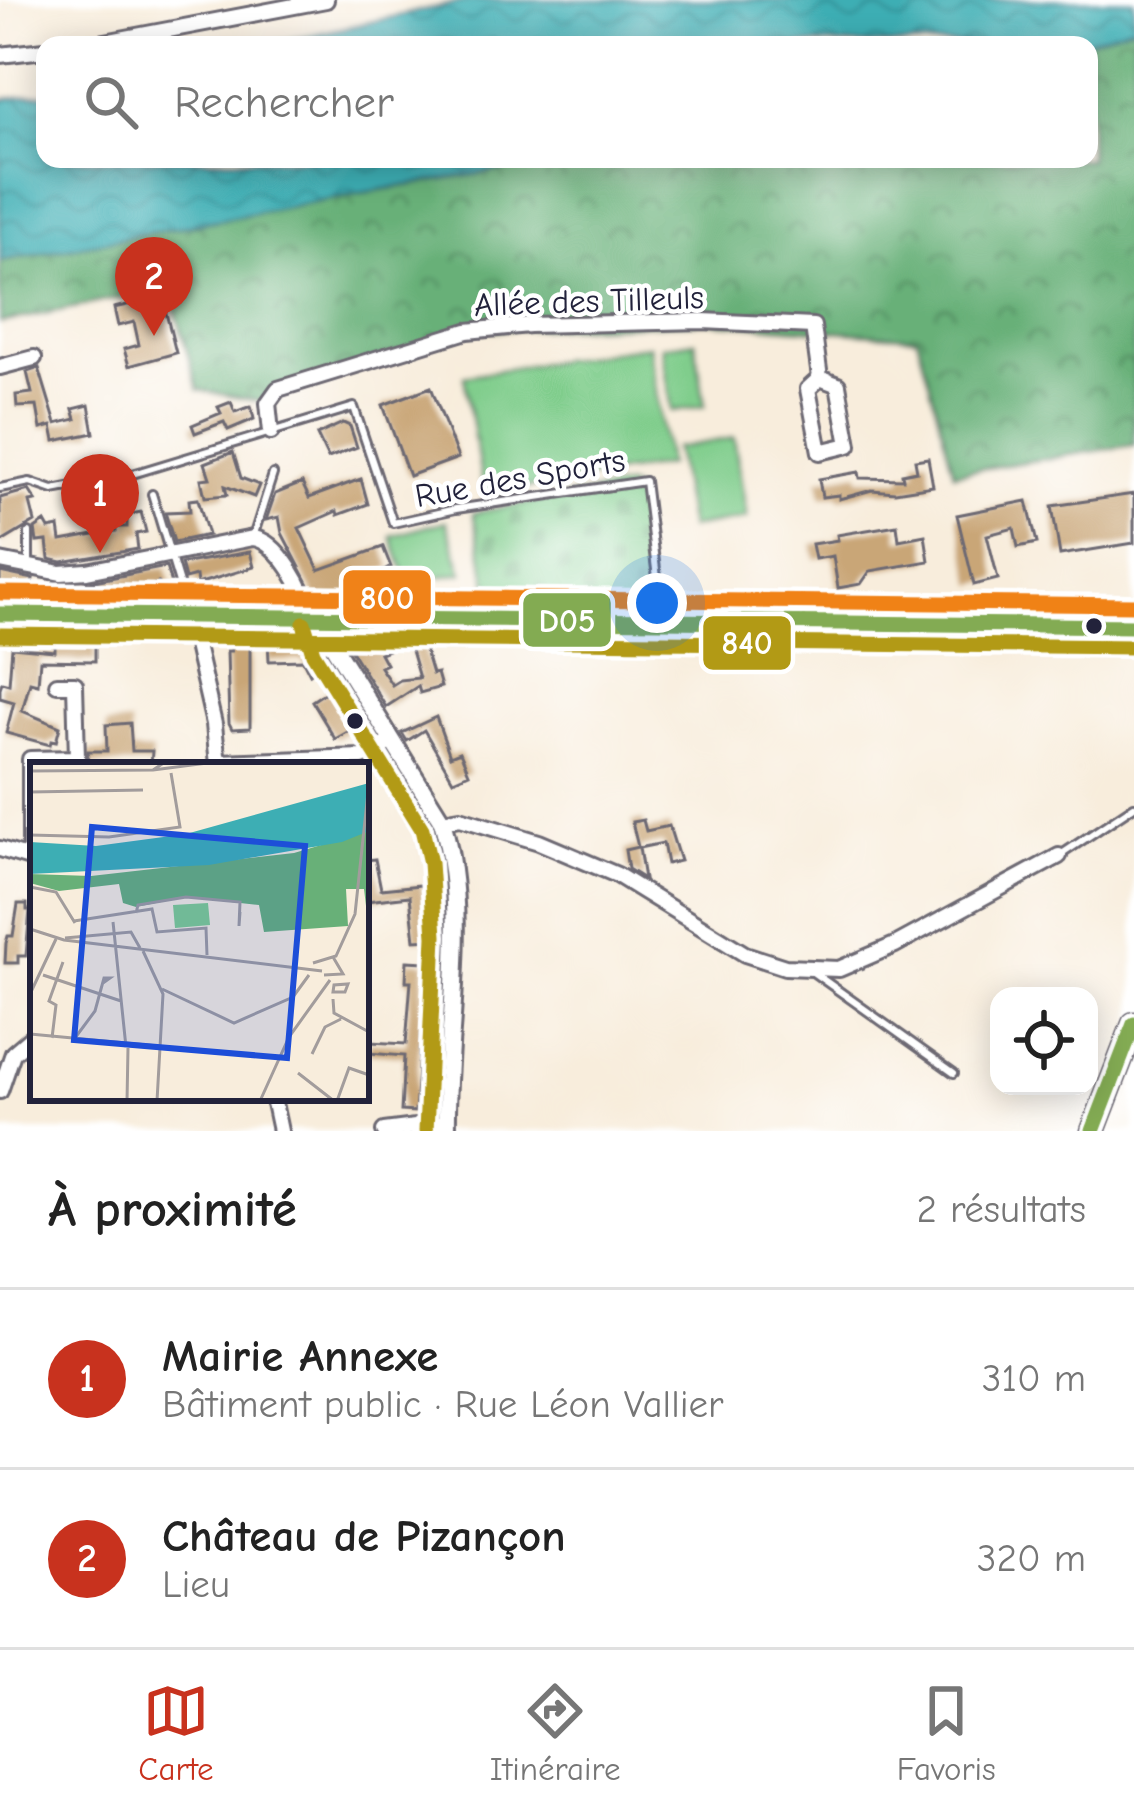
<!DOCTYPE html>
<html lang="fr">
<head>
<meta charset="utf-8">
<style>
	body { margin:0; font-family:"Comic Neue",sans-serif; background:#f2f2f2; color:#222 }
	.controls { position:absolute; right:36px; bottom:36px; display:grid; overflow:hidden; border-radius:24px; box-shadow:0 6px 30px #0003 }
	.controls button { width:108px; height:108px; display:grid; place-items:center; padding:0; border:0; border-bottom:3px solid #e0e0e0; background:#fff; color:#222; font:60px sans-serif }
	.you { position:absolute; left:657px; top:603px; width:42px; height:42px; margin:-30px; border:9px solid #fff; border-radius:50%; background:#1a73e8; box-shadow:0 0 0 18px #1a73e833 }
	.badge { display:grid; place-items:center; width:78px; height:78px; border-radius:50%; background:#c8321e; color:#fff; font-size:39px; font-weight:700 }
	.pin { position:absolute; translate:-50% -99px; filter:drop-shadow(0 3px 6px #0008) }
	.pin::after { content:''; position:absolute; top:63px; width:42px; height:36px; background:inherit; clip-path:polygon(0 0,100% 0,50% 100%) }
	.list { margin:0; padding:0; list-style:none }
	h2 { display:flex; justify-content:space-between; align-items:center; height:156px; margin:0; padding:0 48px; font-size:51px }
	h2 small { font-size:39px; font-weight:400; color:#767676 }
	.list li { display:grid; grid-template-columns:78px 1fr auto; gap:36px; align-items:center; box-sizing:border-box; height:180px; padding:0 48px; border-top:3px solid #e0e0e0 }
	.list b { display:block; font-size:45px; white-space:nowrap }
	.list p { margin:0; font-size:39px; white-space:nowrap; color:#767676 }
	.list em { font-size:39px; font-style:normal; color:#767676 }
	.icon { flex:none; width:66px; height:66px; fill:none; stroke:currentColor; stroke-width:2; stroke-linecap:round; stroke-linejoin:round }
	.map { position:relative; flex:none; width:1134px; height:1131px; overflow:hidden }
	.search { position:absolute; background:#fff; box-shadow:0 6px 30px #0003; left:36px; right:36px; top:36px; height:132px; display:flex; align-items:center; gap:30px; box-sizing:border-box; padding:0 42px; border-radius:24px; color:#767676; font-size:45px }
	.sheet { height:516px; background:#fff }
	nav { display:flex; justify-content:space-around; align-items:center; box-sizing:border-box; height:168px; border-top:3px solid #e0e0e0; background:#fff; font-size:33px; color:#767676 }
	nav a { display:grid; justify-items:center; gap:6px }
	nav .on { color:#c8321e }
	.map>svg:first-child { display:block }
	.forest { fill:url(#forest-crowns); stroke:#45695a; stroke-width:3 }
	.cemetery { fill:url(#cemetery-stones); stroke:#517864; stroke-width:3 }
	.garden { fill:#80cd8c; stroke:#517864; stroke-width:3 }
	.water { fill:url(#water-waves); stroke:#306878; stroke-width:3 }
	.building { fill:#c9a677 }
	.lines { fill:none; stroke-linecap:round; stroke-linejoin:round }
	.service-casing { stroke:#6d6973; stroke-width:12 }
	.minor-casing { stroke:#6d6973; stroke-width:20 }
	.tertiary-casing { stroke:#6d6973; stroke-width:22 }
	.primary-casing { stroke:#6d6973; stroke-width:27 }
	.trunk-casing { stroke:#6d6973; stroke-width:27 }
	.service { stroke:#fff; stroke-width:6 }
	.minor { stroke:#fff; stroke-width:14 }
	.tertiary { stroke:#fff; stroke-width:16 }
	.primary { stroke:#fff; stroke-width:21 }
	.trunk { stroke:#fff; stroke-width:21 }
	.bus-1-casing { stroke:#fff; stroke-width:24 }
	.bus-2-casing { stroke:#fff; stroke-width:24 }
	.bus-3-casing { stroke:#fff; stroke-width:24 }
	.bus-1 { stroke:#83ab52; stroke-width:15 }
	.bus-2 { stroke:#b29a15; stroke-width:15 }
	.bus-3 { stroke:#f08218; stroke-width:15 }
	.bus-dot { fill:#22223b; stroke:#fff; stroke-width:4.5 }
	.labels { text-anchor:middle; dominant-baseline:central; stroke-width:9; stroke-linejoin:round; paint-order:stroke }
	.street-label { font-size:33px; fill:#22223b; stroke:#fff }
	.inset-road { fill:none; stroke:#a29c9c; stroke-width:3 }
	.view { fill:#1d4ed8; fill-opacity:0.15; stroke:#1d4ed8; stroke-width:6 }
	.inset-edge { fill:none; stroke:#22223b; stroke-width:6 }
	.line-badge { stroke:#fff; stroke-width:4.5 }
	.badge-label { font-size:33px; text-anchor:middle; font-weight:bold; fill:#fff }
</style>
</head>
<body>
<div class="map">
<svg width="1134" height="1131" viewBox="0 0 1134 1131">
	<defs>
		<pattern id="forest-crowns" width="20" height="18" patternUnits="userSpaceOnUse" patternTransform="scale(3)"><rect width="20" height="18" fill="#68b078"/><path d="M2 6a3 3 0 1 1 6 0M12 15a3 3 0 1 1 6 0" fill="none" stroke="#558f64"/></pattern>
		<pattern id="cemetery-stones" width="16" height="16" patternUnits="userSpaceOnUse" patternTransform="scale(3)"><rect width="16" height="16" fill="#80cd8c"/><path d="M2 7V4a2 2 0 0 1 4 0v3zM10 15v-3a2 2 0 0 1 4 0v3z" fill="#6eb07a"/></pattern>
		<pattern id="water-waves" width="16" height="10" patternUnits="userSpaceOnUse" patternTransform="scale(3)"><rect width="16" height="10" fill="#3daeb4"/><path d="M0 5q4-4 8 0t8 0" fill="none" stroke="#338d94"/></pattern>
	</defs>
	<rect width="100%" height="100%" fill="#fff"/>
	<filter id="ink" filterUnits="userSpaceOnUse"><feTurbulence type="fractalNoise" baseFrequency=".00833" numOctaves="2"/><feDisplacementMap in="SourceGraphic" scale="24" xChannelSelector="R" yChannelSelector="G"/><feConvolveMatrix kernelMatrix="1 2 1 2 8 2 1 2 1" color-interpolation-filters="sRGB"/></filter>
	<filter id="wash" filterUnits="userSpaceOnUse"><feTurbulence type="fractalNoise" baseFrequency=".004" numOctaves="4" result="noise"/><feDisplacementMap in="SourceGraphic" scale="48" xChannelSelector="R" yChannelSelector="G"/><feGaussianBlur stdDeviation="2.7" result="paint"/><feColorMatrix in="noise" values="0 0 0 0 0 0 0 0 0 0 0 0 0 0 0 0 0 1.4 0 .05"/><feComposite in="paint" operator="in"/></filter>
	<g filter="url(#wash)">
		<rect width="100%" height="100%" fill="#f8eddc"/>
		<!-- forest -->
		<path class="forest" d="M1134,25V445L954,473L917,337L709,322L467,331L278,389L268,403L198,390L169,288L0,323V261L360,193L570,159H1089V45H1074Z"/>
		<!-- cemetery -->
		<path class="cemetery" d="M626,486L637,490L648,611H494L473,513Z"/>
		<!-- garden -->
		<path class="garden" d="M695,341L705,406L672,411L662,346Z
			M649,345L668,465L484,495L464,376Z
			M734,438L747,518L689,528L675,448Z
			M446,521L463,573L408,582L391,536Z"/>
		<!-- water -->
		<path class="water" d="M469,0H1134V25L1074,45H267Z
			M45,94V159H570L360,193L0,261V99Z"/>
		<g id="blocks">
			<!-- building -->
			<path class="building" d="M162,297L176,353L129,366L124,349L139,345L134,322L118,326L114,308Z
				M39,368L56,424L76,419L73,409L89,405L94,433L55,441L52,426L41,429L37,406L17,407L16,395L32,393L27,372Z
				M431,387L458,458L409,476L383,405Z
				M231,402L235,412L251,406L254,419L228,430L224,422L195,433L192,425L221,413L218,407Z
				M343,423L350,426L357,447L328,458L317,435Z
				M233,452L241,478L259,485L254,497L225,486L227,495L205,497L201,479L210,478L205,463Z
				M928,458L933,486L895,492L872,490L839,499V495L822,497L819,479L859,472L860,478L903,479L902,474L917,471L915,460Z
				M361,479L368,504L338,515L337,511L299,528L319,570L383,547L391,567L368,580L371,598L356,603L328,602L327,596L317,600L282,533L279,517L266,520L275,494L302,483L309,498Z
				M29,490L36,501L30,502L35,522L0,543V498Z
				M1134,494V543L1060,555L1052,506Z
				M198,499L208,535L174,542L165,512L190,511L189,500Z
				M1027,501L1037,543L1018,547L1014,528L987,535L998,579L974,585L957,515Z
				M141,512L146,532L136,534L138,549L62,562L49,559L47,541L37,542L35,529L45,522L49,529L59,527L61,541L116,531V527H127V515Z
				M897,525L899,540L925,535L929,561L870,571L861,584L838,588L833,556L815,559L812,544L838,540L837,535Z
				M250,552L254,567L197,584L196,576L185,579L181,564Z
				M166,567L176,601H161L158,583L125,593L124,587L117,586L85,595L84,583Z
				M0,572L33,579L31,587L63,596L91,595V600L0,599Z
				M86,630H122V638L95,639V661L40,660L38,684L30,682L22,711L60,727L56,742L51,741L50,745L6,733L14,702L0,698V688L2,682L9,684L12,647L55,651V644L87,645Z
				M310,638V656L318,652L325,664L310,674L303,660L269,661L268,639Z
				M384,638L388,650L380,653L386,664L380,667L392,685L400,680L419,678L410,647L423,644L432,674L437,673L441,687L420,693L418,686L386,707L349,647Z
				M231,639H250V728L232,729L229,723L227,651H231Z
				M338,684L362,724L335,739L312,701Z
				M436,717L450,756L460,752L469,773L453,780L424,730L407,741L402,733Z
				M130,723L132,751H152L151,765H87L88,751H107L106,725Z
				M643,820L646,831L669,826L680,861L667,864L663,843L639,848L644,879L628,869L625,850L638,847L632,822Z
				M375,859L381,889L421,885L430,939L415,940L410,896L366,901V860Z
				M18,904H27V910H30L26,956H18V963H5L6,943L8,936H13Z
				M407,961L425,962L415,1112L401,1111L404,1056L369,1053L370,1042L406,1044L411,981H406Z"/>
		</g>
	</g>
	<g filter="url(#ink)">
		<use href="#blocks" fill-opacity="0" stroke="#6d6973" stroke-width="3"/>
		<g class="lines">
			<defs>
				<path id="service" d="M0,488L30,482L53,490L126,476L354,407L393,523L456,509L645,481L662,618
					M152,494L187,610
					M254,534L273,474
					M29,563V533
					M1062,854L1134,806
					M814,973L954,1073"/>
				<path id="minor" d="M89,45L326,0
					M0,55L45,50
					M0,367L34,358
					M271,432L268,403L278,389L467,331L529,325L702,321L813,326L820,378L808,389L820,452L849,445L838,385L820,378
					M0,561L61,573L87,571L253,538C278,540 307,592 310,617
					M189,615L214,724L218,765
					M218,762L362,757L392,741
					M442,821L460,818L539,842L617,875L745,954L785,967L839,969L895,945L1059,856
					M0,849L33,859
					M30,858V759L77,758L75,684H57
					M0,1091L13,1053L33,1036
					M273,1098L280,1131
					M384,1131L447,1123"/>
				<path id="tertiary" d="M324,617L331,642L442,821C471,923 445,1027 447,1131"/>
				<path id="primary" d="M0,614L1134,626"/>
				<path id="trunk" d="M1093,1131L1134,1024"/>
			</defs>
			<!-- service casing -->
			<use href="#service" class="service-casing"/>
			<!-- minor casing -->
			<use href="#minor" class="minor-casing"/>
			<!-- tertiary casing -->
			<use href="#tertiary" class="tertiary-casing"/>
			<!-- primary casing -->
			<use href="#primary" class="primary-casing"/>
			<!-- trunk casing -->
			<use href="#trunk" class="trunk-casing"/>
			<!-- service -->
			<use href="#service" class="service"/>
			<!-- minor -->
			<use href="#minor" class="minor"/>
			<!-- tertiary -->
			<use href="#tertiary" class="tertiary"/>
			<!-- primary -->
			<use href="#primary" class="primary"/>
			<!-- trunk -->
			<use href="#trunk" class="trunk"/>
			<defs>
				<path id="bus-1" d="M0,614L1134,626
					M1093,1131L1134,1024"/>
				<path id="bus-2" d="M304,623L313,653L422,829L430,863L435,936L426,1131
					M0,635L1134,647"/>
				<path id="bus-3" d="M0,593L1134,605"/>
			</defs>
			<!-- bus-1 casing -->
			<use href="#bus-1" class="bus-1-casing"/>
			<!-- bus-2 casing -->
			<use href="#bus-2" class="bus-2-casing"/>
			<!-- bus-3 casing -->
			<use href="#bus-3" class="bus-3-casing"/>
			<!-- bus-1 -->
			<use href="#bus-1" class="bus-1"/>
			<!-- bus-2 -->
			<use href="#bus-2" class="bus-2"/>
			<!-- bus-3 -->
			<use href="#bus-3" class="bus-3"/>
		</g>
	</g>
	<!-- markers -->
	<g class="bus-dot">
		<circle cx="1094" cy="626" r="10"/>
		<circle cx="355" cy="721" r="10"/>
	</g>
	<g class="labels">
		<!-- street labels -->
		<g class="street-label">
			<text transform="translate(589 301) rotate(-2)">Allée des Tilleuls</text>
			<text transform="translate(520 478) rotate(-10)">Rue des Sports</text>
		</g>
	</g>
	<!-- overview -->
	<g transform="translate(30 762)">
		<rect width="339" height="339" fill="#f8eddc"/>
		<path d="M339,69V138L336,144L334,127H316L318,164L234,170L229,143L156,135L106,145L93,141L89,122L29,129L0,121V112L61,114L264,91Z" fill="#68b078"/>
		<path d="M178,141L180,163L145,166L143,143Z" fill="#80cd8c"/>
		<path d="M339,21V69L312,80L179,103L0,112V80L66,84L156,72Z" fill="#3daeb4"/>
		<path class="inset-road" d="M225,0L339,1M123,8L185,0M0,9L123,8L135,0M0,30L113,28M0,73L79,75L150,65L141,11M0,125L26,130L45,161M106,151L108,143L156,135L210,140L209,164L210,150M44,159L122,147L127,170L176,166L177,193M83,160L96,285M0,167L34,178L292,209M35,176L101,170L110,186M113,189L133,232L127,339M283,201L306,194L325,152L339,21M13,213L91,239M294,213L313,212L303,195M318,222L315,230H303L304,223ZM132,227L204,261L263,235L279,213M0,232L26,177M303,237L304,251L339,270M0,272L128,284M22,276L26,243L19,239L33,200M42,280L65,249L74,216H80L73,221M282,292L295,265L311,257M268,311L304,339M97,339L98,286M230,339L259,275L300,218M307,339L319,306L339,313"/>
		<path class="view" d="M62,65L275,84L257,296L44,278Z"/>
		<rect width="339" height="339" class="inset-edge"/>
	</g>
	<g class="line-badge">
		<rect x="341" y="568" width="92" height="58" rx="12" fill="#f08218"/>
		<rect x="521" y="591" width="92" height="58" rx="12" fill="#83ab52"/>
		<rect x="701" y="614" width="92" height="58" rx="12" fill="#b29a15"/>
	</g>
	<g class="badge-label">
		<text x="387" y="609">800</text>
		<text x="567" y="632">D05</text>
		<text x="747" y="654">840</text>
	</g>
</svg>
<div class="controls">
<button><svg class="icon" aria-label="locate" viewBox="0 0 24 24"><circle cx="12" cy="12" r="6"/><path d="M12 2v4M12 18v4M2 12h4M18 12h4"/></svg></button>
</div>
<div class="you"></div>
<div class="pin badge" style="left:100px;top:553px">1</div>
<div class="pin badge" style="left:154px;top:336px">2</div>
<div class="search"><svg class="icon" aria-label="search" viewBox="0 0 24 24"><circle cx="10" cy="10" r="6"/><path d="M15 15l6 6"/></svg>Rechercher</div>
</div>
<section class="sheet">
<h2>À proximité<small>2 résultats</small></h2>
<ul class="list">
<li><span class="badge">1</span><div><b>Mairie Annexe</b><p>Bâtiment public · Rue Léon Vallier</p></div><em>310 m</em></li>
<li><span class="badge">2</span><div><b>Château de Pizançon</b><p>Lieu</p></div><em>320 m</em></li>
</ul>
</section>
<nav>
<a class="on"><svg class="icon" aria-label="map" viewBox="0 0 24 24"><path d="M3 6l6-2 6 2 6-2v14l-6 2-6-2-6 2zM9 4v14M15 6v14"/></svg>Carte</a>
<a><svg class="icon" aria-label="directions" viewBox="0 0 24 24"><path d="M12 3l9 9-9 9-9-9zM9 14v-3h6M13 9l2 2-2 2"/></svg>Itinéraire</a>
<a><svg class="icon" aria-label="saved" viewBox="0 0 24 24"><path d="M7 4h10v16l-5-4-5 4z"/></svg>Favoris</a>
</nav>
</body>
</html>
